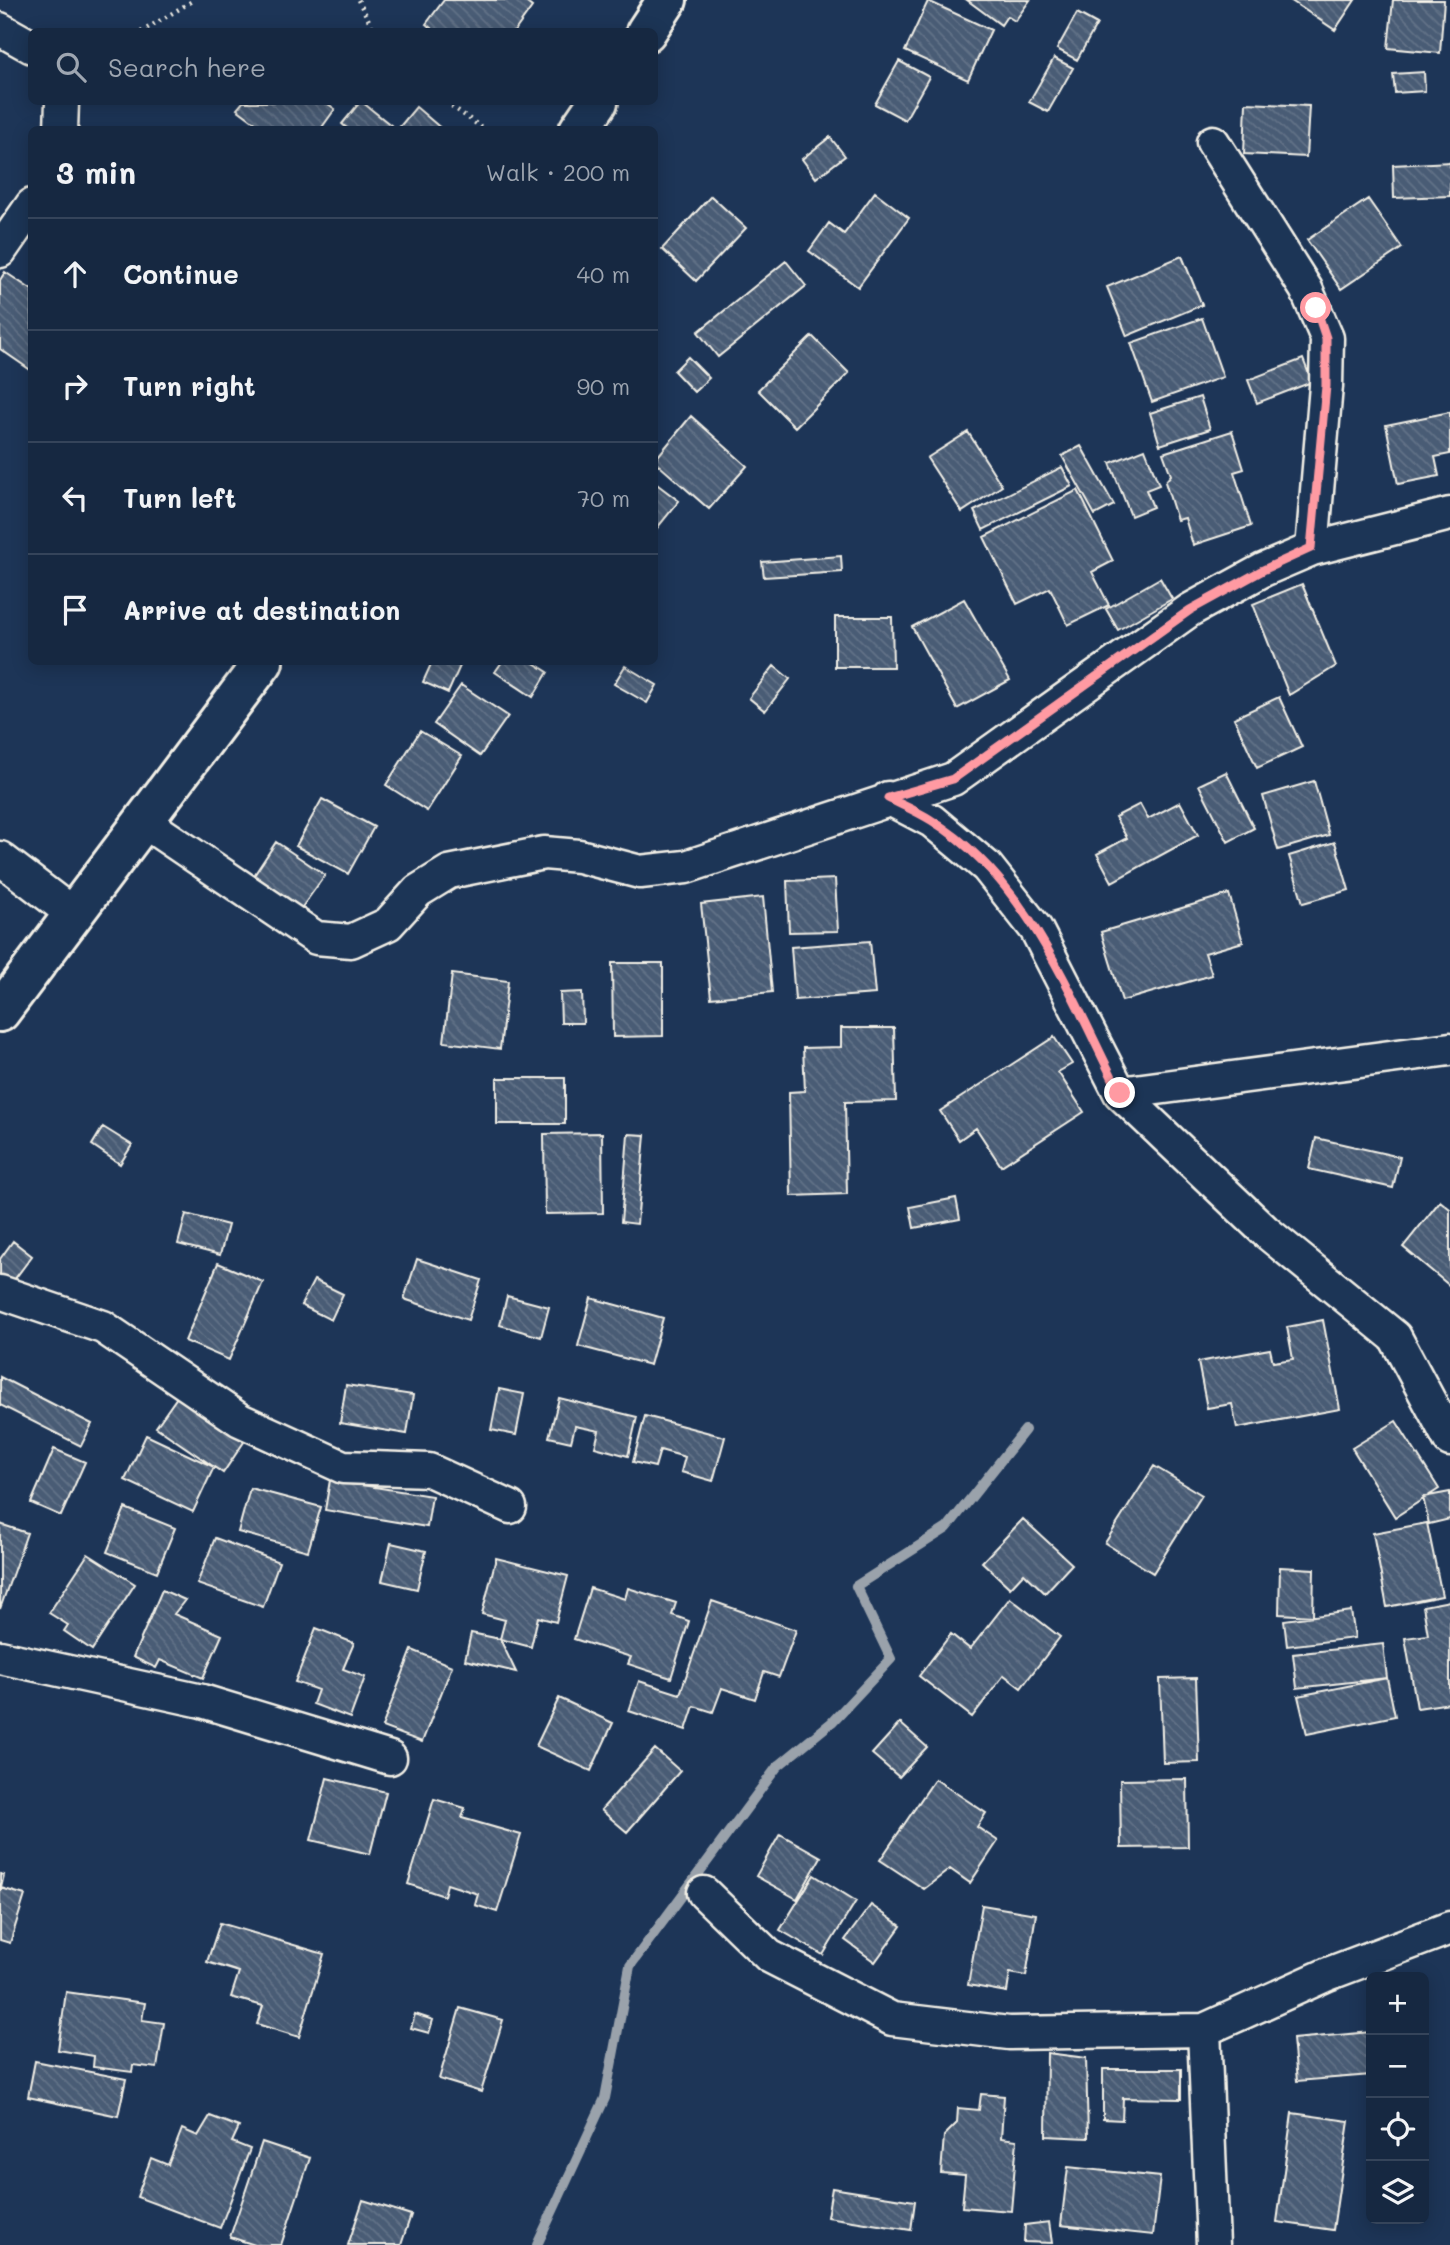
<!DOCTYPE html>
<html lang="en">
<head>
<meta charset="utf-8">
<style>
	body { margin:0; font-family:Mali,sans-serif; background:#23344c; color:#f1f3f6 }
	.controls { position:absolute; right:21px; bottom:21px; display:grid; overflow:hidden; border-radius:10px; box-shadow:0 4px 18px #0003 }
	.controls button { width:63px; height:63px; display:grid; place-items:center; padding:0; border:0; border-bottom:2px solid #35445a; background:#162841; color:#f1f3f6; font:35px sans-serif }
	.stop { position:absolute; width:21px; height:21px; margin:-16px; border:5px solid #ff9aa2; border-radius:50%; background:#fff }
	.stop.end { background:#ff9aa2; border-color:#fff; box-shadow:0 2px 7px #0008 }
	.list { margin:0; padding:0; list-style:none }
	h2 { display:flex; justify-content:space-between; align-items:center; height:91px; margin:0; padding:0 28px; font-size:30px }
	h2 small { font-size:23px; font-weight:400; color:#9ea6b1 }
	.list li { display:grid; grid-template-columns:46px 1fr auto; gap:21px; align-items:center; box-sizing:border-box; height:112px; padding:0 28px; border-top:2px solid #35445a }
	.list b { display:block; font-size:26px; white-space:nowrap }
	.list em { font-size:23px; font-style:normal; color:#9ea6b1 }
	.icon { flex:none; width:38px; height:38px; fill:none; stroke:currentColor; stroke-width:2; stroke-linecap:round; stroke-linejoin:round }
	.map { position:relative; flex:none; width:1450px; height:2245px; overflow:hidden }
	.search { position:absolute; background:#162841; box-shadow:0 4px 18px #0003; left:28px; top:28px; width:630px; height:77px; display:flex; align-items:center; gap:18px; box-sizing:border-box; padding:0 24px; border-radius:10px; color:#9ea6b1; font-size:26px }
	.panel { position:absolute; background:#162841; box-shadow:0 4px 18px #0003; left:28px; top:126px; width:630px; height:539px; border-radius:10px }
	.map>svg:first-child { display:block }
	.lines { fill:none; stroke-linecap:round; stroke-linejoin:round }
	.stream { stroke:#9aa2ab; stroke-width:10 }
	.building { fill:url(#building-back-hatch); stroke:#f4f1e8; stroke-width:2 }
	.street-casing { stroke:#f4f1e8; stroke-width:37 }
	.secondary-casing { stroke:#f4f1e8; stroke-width:44 }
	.path { stroke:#f4f1e8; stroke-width:4.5; stroke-dasharray:2 5; stroke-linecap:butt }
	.street { stroke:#1d3557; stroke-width:32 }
	.secondary { stroke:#1d3557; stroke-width:38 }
	.route { stroke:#ff9aa2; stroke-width:9 }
</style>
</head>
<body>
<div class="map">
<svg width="1450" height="2245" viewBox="0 0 1450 2245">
	<defs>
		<pattern id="building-back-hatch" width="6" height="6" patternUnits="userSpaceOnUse" patternTransform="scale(1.75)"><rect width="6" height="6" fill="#485b74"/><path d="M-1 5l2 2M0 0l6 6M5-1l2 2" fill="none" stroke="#637388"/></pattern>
	</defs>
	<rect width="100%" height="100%" fill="#1d3557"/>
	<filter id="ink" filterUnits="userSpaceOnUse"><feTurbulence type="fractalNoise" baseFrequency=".0143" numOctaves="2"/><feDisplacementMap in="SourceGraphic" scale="14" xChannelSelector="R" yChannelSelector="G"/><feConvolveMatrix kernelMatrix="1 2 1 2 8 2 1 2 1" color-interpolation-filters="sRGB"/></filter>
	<g filter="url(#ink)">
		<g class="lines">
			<!-- stream -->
			<path class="stream" d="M537,2245L605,2098L630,1966L777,1767L832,1722L891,1659L856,1586L947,1528L1025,1430"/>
		</g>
		<!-- building -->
		<path class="building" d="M444,0H523L532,7L514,32H436L426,24Z
			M967,0H1030L1015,21L1007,16L1001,25Z
			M1290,0H1355L1335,30Z
			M1393,0H1444L1440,53L1388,48Z
			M928,1L991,30L968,80L905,51Z
			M1077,13L1097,24L1077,60L1057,49Z
			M1054,58L1073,68L1048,112L1029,102Z
			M899,61L929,77L905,120L875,104Z
			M1424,72L1425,91L1395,93L1393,74Z
			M243,102H325L335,109L320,130H265L237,109Z
			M360,102H362L397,130H349L342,124Z
			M1246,103L1309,106L1306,157L1244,154Z
			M416,107L443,130H397Z
			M830,137L845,156L816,178L802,159Z
			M1450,162V196L1394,198L1393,165Z
			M875,192L909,218L858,287L809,251L829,223L844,234Z
			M711,196L746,228L696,281L662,249Z
			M1368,199L1402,248L1341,289L1307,240Z
			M1182,256L1202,305L1127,336L1107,287Z
			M786,261L806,286L718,357L698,332Z
			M5,272L32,290V371L0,349V280Z
			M1202,318L1223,377L1152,402L1131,343Z
			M812,336L849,373L795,427L758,390Z
			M688,357L709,378L694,392L674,371Z
			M1303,359L1312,382L1257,403L1248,380Z
			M1200,397L1210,429L1160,445L1150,413Z
			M1450,412V454L1435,457L1439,476L1398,484L1386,425Z
			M691,416L747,466L709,509L654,461Z
			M1232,431L1244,469L1234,472L1251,526L1193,545L1185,518L1177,520L1165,482L1171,475L1163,453Z
			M968,432L1002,486L962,512L927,458Z
			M1081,446L1114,505L1095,515L1062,456Z
			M1145,449L1159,485L1146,490L1153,507L1131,516L1110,463Z
			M1062,467L1072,486L983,530L974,511Z
			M654,482L679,501L654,532Z
			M1078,490L1113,561L1092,572L1109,605L1068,625L1050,588L1017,604L984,537Z
			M841,556L842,572L764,577L762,562Z
			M1160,578L1172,599L1118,630L1106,609Z
			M1302,584L1336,666L1289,695L1253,604Z
			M964,599L1010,680L957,709L912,627Z
			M835,617H892L893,667H835Z
			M432,662H451L460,666L448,693L423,682Z
			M502,662H532L548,672L533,697L495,672Z
			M625,666L657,685L647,703L614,684Z
			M774,666L790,679L765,711L749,698Z
			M461,685L508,716L480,756L434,724Z
			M1279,697L1302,747L1257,768L1234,718Z
			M420,731L462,756L427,811L386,785Z
			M1226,772L1254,828L1228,842L1199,785Z
			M1314,781L1329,835L1278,850L1263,796Z
			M322,799L374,827L348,874L296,846Z
			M1180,802L1198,835L1112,882L1097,854L1127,838L1115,817L1140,804L1148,819Z
			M276,842L325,875L295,917L247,886Z
			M1335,842L1349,890L1303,903L1289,856Z
			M835,879L838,931L789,932L787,881Z
			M1229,894L1243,942L1205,953L1212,975L1122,1001L1101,932Z
			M763,897L772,992L711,998L701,904Z
			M870,941L875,994L795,1000L791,947Z
			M612,963H663V1036L613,1037Z
			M452,974L508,981L500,1049L444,1042Z
			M582,992L583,1023H561L560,993Z
			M841,1028H894L896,1101L845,1102L847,1194L791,1196L789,1092L805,1091L803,1048L841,1047Z
			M1054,1037L1072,1064L1058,1072L1084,1112L1001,1166L976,1128L959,1140L940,1111Z
			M497,1078H565V1124H497Z
			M103,1127L132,1145L120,1164L92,1145Z
			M602,1133L603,1213L545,1214L544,1134Z
			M628,1134L645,1135L637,1224L621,1222Z
			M1316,1138L1400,1157L1393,1188L1309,1169Z
			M956,1198L960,1219L914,1228L910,1207Z
			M1440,1201L1450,1209V1286L1403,1247Z
			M186,1214L228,1225L220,1255L178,1244Z
			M13,1241L32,1256L11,1284L0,1275V1259Z
			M417,1259L481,1280L468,1320L404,1299Z
			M218,1263L263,1282L229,1360L185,1341Z
			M314,1280L343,1294L331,1320L301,1305Z
			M507,1296L549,1307L541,1337L500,1325Z
			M591,1298L663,1318L650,1365L578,1346Z
			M1323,1320L1340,1409L1237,1428L1232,1404L1207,1408L1198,1362L1270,1349L1273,1362L1293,1359L1287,1327Z
			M0,1377L92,1424L81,1446L0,1405Z
			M346,1385L413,1395L407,1434L340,1423Z
			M499,1389L524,1394L516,1435L491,1430Z
			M182,1390L248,1436L223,1473L156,1427Z
			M559,1398L637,1417L628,1456L595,1447L599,1431L575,1426L571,1442L549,1437Z
			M645,1416L725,1437L713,1481L681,1472L685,1457L660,1450L655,1467L633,1462Z
			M1396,1421L1439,1489L1395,1517L1352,1448Z
			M146,1435L214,1467L193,1512L125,1480Z
			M54,1449L85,1462L61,1516L31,1503Z
			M1154,1466L1202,1495L1153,1573L1105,1543Z
			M330,1480L432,1496L427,1527L325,1510Z
			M250,1488L321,1507L308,1551L238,1532Z
			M1450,1492V1519L1429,1524L1423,1497Z
			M125,1508L175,1528L157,1572L107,1552Z
			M1023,1519L1072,1564L1045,1593L1024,1573L1010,1588L982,1562Z
			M1427,1523L1442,1596L1387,1607L1373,1533Z
			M0,1524L27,1533L0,1609Z
			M215,1538L279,1562L263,1607L197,1584Z
			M391,1543L426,1551L417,1589L382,1581Z
			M88,1554L135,1584L92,1650L64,1631L68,1625L49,1613Z
			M496,1558L568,1576L556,1622L538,1617L531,1647L500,1639L505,1620L482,1614Z
			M1280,1567L1314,1569L1313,1616L1279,1614Z
			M590,1588L625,1599L628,1588L676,1603L672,1615L689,1621L671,1678L628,1664L631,1657L574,1639Z
			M162,1590L185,1600L174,1614L222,1635L203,1678L160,1660L156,1668L133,1657Z
			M1010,1598L1060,1637L1021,1688L1004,1675L972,1717L919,1676L951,1634L970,1649Z
			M712,1601L796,1630L779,1677L764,1672L755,1699L722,1688L713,1712L694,1706L686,1730L629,1711L639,1681L680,1694Z
			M1450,1601V1703L1417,1708L1405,1638L1428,1635L1423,1606Z
			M1351,1611L1355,1638L1287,1646L1284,1620Z
			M316,1628L354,1643L343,1669L365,1677L350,1718L313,1704L318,1690L295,1682Z
			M471,1633L500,1639L516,1672L465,1660Z
			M1383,1644L1387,1678L1297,1688L1293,1654Z
			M412,1650L452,1666L422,1742L382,1727Z
			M1196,1678L1199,1762L1163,1763L1160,1679Z
			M1387,1678L1395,1716L1307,1734L1298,1696Z
			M559,1698L613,1723L591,1771L536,1746Z
			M900,1723L927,1747L899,1777L872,1754Z
			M655,1749L680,1771L627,1832L601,1810Z
			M327,1778L386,1792L370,1854L311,1840Z
			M935,1779L986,1813L977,1827L998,1841L970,1883L950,1869L924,1889L880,1860Z
			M1187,1779L1188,1847L1121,1848L1120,1780Z
			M434,1799L465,1808L462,1818L521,1835L497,1912L475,1905L478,1894L447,1884L444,1896L408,1884Z
			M780,1834L821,1857L797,1899L756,1876Z
			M0,1874L4,1875L1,1888L25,1895L10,1943L0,1940Z
			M814,1875L856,1901L823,1955L780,1930Z
			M871,1905L901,1926L875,1962L845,1940Z
			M982,1905L1036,1914L1026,1976L1010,1973L1007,1992L968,1985Z
			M220,1923L324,1954L299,2037L257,2024L263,2006L231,1997L239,1972L207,1962Z
			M66,1992L145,2003L142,2020L164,2023L157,2068L133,2065L132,2072L93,2067L94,2056L58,2050Z
			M460,2008L503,2020L481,2092L439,2079Z
			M415,2014L433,2020L429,2033L411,2028Z
			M1371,2032V2075L1297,2081L1293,2039Z
			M1047,2053L1086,2058L1088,2138L1046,2136Z
			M35,2061L126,2079L118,2116L28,2097Z
			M1103,2069H1181V2099L1123,2098L1122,2120L1103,2119Z
			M981,2094L1004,2096L1001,2138L1017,2140L1011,2211L962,2207L965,2175L941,2173L944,2136L957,2123L958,2108L979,2110Z
			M1292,2113L1349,2121L1333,2230L1277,2222Z
			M210,2116L239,2127L232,2142L250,2149L220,2228L137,2197L151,2158L168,2165L182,2129L198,2136Z
			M262,2142L310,2158L281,2245H255L230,2237Z
			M1068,2167L1160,2177L1153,2235L1061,2225Z
			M832,2188L915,2201L911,2230L827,2217Z
			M363,2200L411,2215L401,2245H348Z
			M1049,2222L1052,2243L1024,2242L1025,2225Z"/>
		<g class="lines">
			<defs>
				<path id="street" d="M0,29L32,47
					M61,130L62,102
					M1213,142L1306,289L1327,338L1326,386L1312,549
					M0,251L32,205
					M888,798L932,821L987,867L1036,929L1120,1093L1265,1231L1395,1337L1450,1440
					M143,821L316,938L351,941L388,924L418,891L449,872L544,853L579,856L640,872L686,867L953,779L1190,610L1263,570L1312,549L1450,514
					M0,858L73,914
					M1120,1093L1450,1049
					M0,1292L103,1327L240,1420L343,1467L429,1470L510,1507
					M0,1657L202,1701L390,1758
					M704,1893L769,1956L892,2019L1009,2033L1204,2030L1328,1974L1450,1928
					M1204,2030L1213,2245"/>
				<path id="secondary" d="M646,32L667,0
					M579,130L598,102
					M0,1012L263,662"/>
			</defs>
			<!-- street casing -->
			<use href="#street" class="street-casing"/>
			<!-- secondary casing -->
			<use href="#secondary" class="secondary-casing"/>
			<!-- path -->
			<path class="path" d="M358,0L375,32
				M141,32L194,0
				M446,102L485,130"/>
			<!-- street -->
			<use href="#street" class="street"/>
			<!-- secondary -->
			<use href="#secondary" class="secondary"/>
		</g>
	</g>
	<g class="lines" filter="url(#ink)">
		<!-- route -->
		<path class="route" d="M1120,1093C1071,997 1028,879 931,820C917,811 902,805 888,798L953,779L1190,610L1263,570L1311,548L1326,386V338L1316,308"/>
	</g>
</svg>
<div class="controls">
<button>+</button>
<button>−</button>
<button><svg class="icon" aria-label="locate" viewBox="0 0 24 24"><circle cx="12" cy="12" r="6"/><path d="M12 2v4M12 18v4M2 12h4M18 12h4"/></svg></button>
<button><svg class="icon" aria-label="layers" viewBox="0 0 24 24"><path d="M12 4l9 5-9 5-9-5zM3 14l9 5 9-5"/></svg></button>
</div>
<div class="stop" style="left:1316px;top:308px"></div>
<div class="stop end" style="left:1120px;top:1093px"></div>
<div class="search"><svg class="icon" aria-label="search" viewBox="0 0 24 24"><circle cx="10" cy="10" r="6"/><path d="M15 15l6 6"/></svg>Search here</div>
<section class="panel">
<h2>3 min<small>Walk · 200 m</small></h2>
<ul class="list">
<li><svg class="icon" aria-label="ahead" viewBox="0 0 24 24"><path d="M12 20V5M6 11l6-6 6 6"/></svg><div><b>Continue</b></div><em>40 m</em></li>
<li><svg class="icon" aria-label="right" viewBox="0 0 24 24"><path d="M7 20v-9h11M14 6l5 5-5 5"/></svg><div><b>Turn right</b></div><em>90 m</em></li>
<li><svg class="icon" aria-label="left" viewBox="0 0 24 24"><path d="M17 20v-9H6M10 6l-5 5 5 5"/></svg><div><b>Turn left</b></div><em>70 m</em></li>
<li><svg class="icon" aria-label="arrive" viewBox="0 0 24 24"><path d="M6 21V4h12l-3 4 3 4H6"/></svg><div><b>Arrive at destination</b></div></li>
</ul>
</section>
</div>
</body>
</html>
